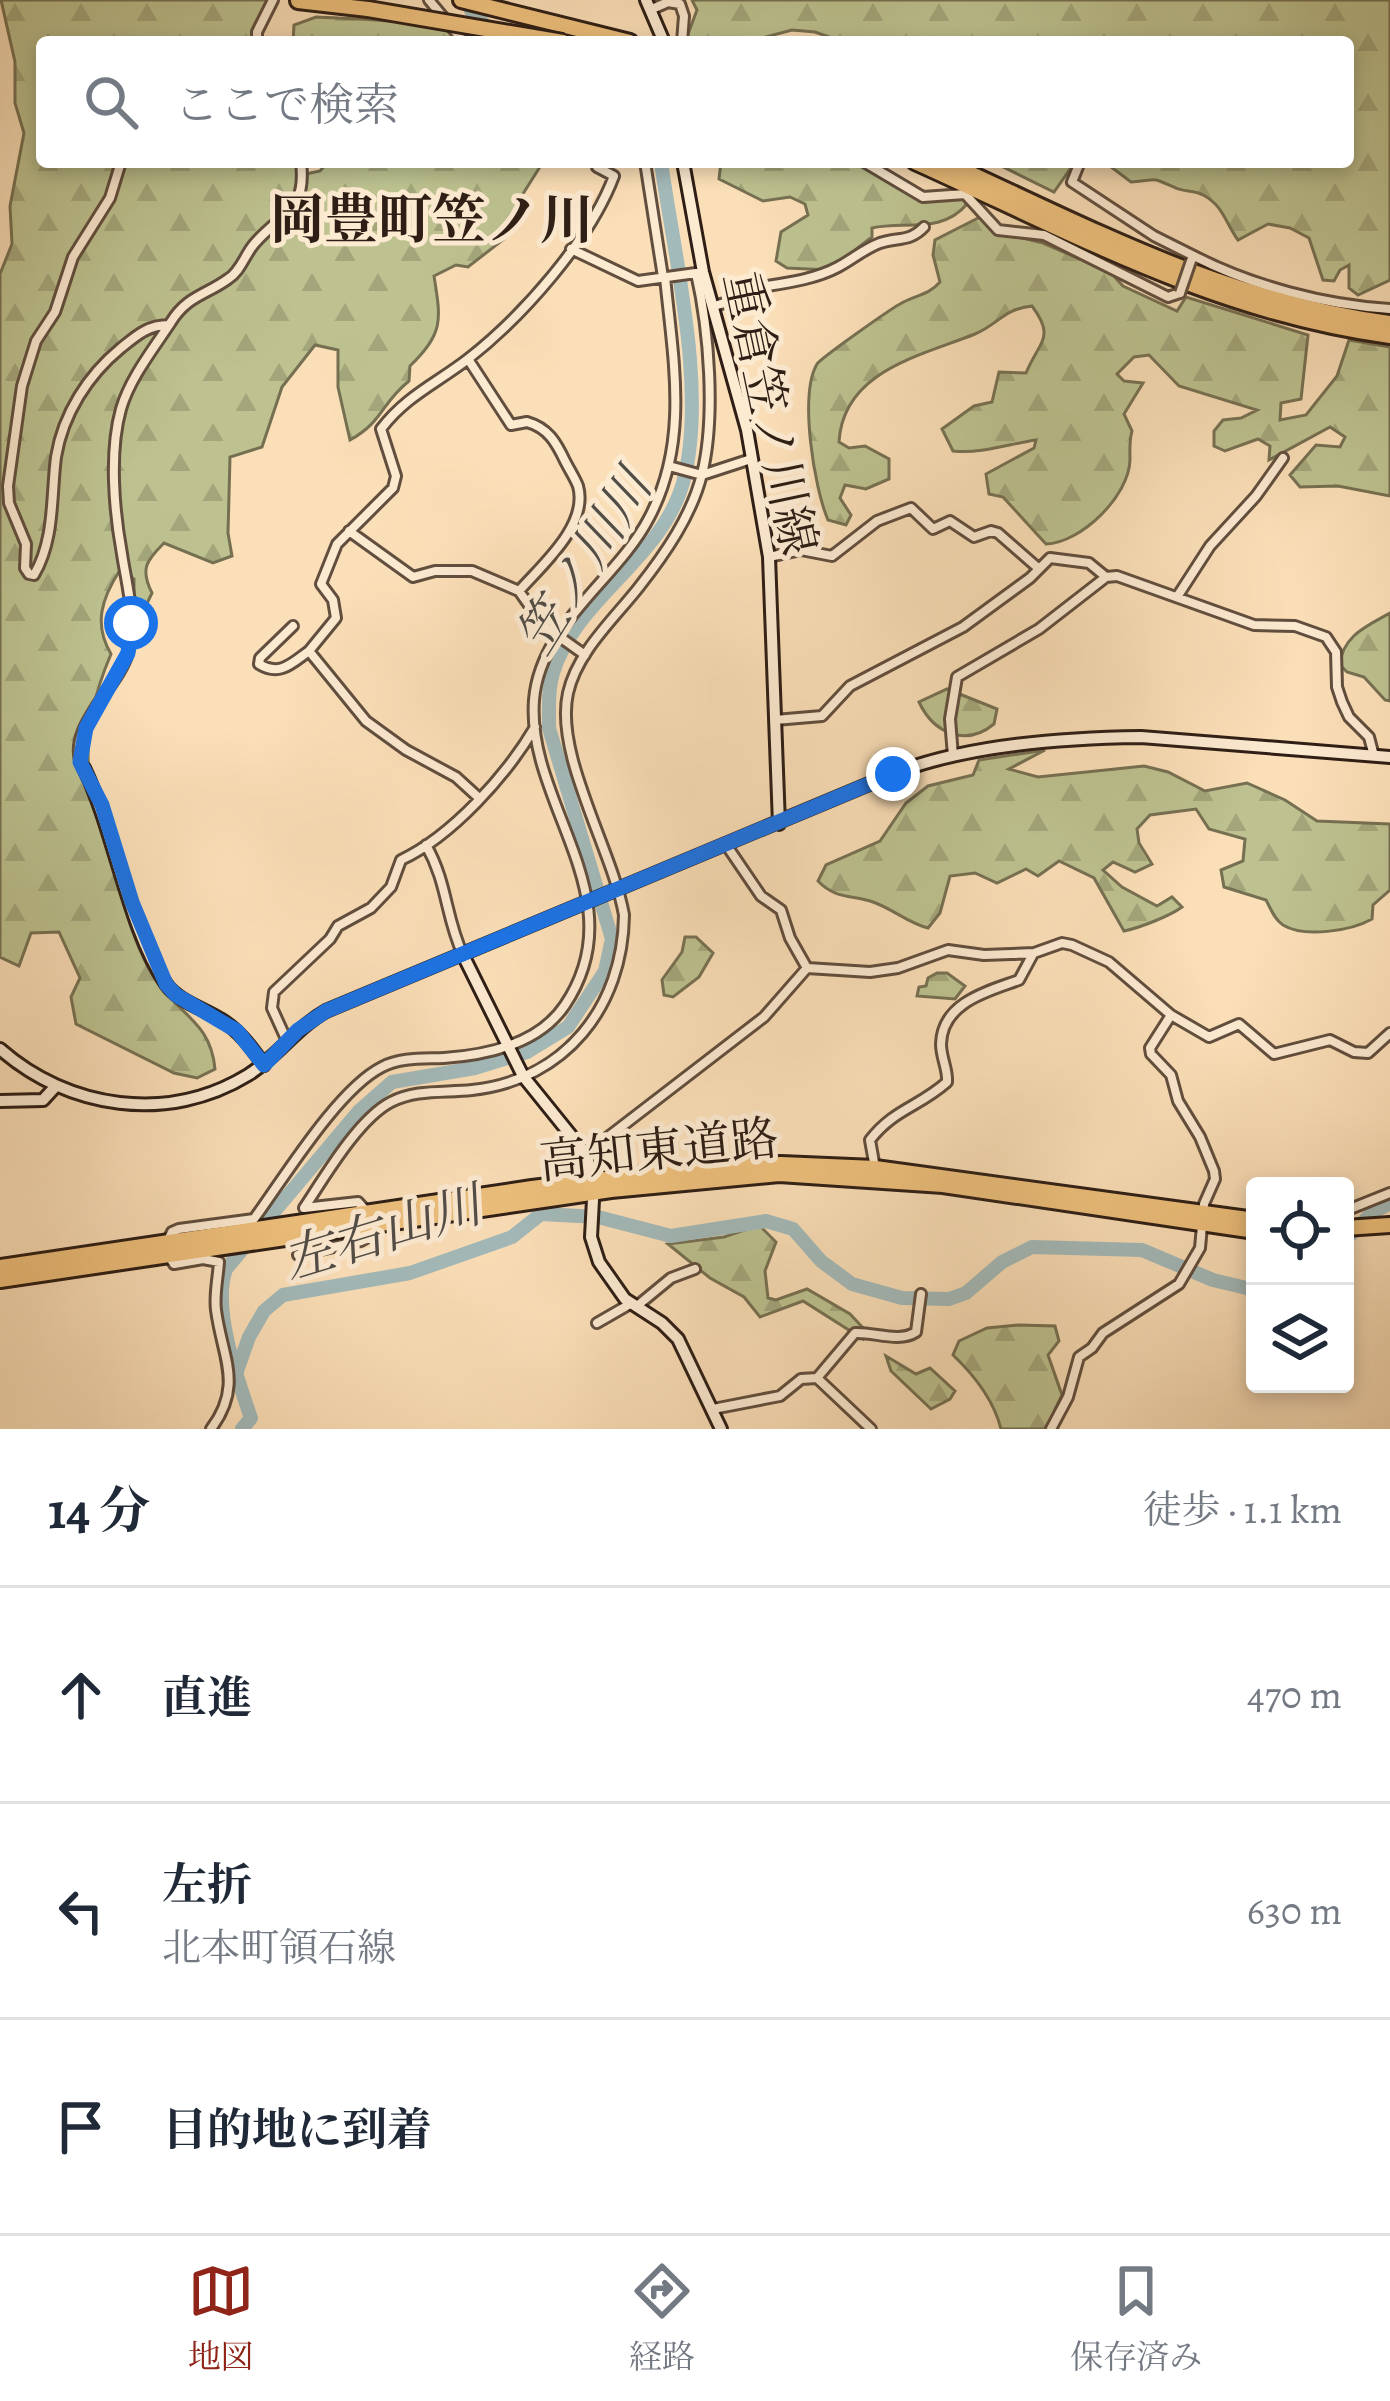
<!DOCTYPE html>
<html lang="ja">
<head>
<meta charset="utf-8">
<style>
	body { margin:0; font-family:Alegreya,"Noto Serif JP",serif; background:#f2f2f3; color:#1f2937 }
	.controls { position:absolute; right:36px; bottom:36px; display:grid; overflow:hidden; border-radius:12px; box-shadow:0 6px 18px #0003 }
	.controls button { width:108px; height:108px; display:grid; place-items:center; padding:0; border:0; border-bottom:3px solid #e0e1e3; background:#fff; color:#1f2937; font:60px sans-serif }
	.stop { position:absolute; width:36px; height:36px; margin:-27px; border:9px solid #1a73e8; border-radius:50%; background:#fff }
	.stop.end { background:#1a73e8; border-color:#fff; box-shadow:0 3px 12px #0008 }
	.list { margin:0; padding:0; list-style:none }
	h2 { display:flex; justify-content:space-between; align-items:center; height:156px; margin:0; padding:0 48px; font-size:51px }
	h2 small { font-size:39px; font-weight:400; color:#747a83 }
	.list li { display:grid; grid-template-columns:78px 1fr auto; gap:36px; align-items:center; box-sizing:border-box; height:216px; padding:0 48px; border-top:3px solid #e0e1e3 }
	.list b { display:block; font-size:45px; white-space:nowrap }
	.list p { margin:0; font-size:39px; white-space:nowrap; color:#747a83 }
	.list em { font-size:39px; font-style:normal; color:#747a83 }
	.icon { flex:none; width:66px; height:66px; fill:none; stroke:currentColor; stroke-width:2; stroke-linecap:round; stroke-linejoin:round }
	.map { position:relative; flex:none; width:1390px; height:1429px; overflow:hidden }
	.search { position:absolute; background:#fff; box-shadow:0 6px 18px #0003; left:36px; right:36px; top:36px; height:132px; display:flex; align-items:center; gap:30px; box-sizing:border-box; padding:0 42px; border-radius:12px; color:#747a83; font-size:45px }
	.sheet { height:804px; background:#fff }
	nav { display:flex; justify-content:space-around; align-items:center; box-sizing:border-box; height:168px; border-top:3px solid #e0e1e3; background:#fff; font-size:33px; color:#747a83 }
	nav a { display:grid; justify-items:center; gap:6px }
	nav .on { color:#8f2418 }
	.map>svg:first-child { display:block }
	.forest { fill:url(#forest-firs); stroke:#767052; stroke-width:3 }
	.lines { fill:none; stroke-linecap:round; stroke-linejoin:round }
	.river { stroke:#a3baba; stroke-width:14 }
	.street-casing { stroke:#614e3e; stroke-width:14 }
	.secondary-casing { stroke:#2e1e15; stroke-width:16 }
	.highway-casing { stroke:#2e1e15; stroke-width:20 }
	.street { stroke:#fcead1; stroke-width:8 }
	.secondary { stroke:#fcead1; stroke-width:10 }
	.highway { stroke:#eec07c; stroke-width:14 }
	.street-bridge-casing { stroke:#614e3e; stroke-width:14; stroke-linecap:butt }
	.highway-bridge-casing { stroke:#2e1e15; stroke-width:20; stroke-linecap:butt }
	.street-bridge { stroke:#fcead1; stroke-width:8 }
	.highway-bridge { stroke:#eec07c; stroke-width:14 }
	.route { stroke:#1a73e8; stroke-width:15 }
	.labels { text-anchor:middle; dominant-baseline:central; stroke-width:10; stroke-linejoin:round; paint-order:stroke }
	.street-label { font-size:48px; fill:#2e1e15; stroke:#fcead1 }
	.water-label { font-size:51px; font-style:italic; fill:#514d47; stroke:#fcead1 }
	.quarter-label { font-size:54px; font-weight:bold; fill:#2e1e15; stroke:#fcead1 }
</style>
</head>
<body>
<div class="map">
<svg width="1390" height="1429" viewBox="0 0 1390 1429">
	<defs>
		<pattern id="forest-firs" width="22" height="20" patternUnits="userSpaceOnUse" patternTransform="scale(3)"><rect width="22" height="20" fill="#bdc290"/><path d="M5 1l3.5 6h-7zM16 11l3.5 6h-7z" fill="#a3a67b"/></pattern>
	</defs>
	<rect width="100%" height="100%" fill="#fbdfb8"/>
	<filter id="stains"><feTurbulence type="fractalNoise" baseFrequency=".00167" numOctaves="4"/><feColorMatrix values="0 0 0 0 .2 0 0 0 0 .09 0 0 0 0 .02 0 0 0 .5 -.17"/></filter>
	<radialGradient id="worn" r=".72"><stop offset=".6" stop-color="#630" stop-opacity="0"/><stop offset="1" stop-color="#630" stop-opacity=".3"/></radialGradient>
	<!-- forest -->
	<path class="forest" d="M1,0H274L256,42H42V162H303L306,174L320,171L328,162H543L521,197L519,222L504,239L468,267L456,265L434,276C441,320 444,333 410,366L409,381C381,403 384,421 350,440L338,387V350L315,345L282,387L262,447L230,457L228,533L232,556L213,563L164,543C146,561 140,569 152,593L140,618L134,600V579L120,570C102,598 93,624 111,654C94,694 85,731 89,774C108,833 124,939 160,986C184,1017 211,1025 215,1069L197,1078L174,1073L76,1024L71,997L80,978L59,932L31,933L19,966L0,957V274L12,244L10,206L24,133L15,103V62Z
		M692,0H1390V280L1358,295L1349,288V265L1340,270L1334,281L1323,280L1309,238L1290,228L1268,224L1238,240C1226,224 1223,205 1203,195C1194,190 1184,192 1176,188C1148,176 1161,180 1131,182L1111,167L1110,162H1348V42H843L815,32L792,30L747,42H685L697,10Z
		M316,17C371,20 435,19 486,42H293L294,25Z
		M721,162H861L927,202L962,197L967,204C942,234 905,221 872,228V237L829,270L787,268L776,261L781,232L808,215L805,204L790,197L763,201L719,179Z
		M993,162H1075L1054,192Z
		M980,217L994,231L1043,243L1089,263L1111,273L1123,286L1177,311L1186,297L1308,335L1301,399L1281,403L1280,420L1306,415L1337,376L1349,340L1390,347V496L1338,486L1300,487L1290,475L1316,445L1340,447L1345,437L1330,427L1269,460L1270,446L1258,439L1225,451L1214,446V431L1223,420L1241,418L1257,410L1179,386L1149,355L1134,357L1117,374L1124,381L1143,383L1124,414L1132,431C1129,442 1130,449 1130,460C1129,496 1081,543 1046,544L1003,497L989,494L986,474L1034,448L1036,440C1008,444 982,454 953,451L942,429L974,406L992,402L999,372L1026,373C1039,341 1056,338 1032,306C1003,309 999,324 975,334C920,356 843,371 839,442L849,448L865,446L889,459V479L866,489L845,485L840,498L851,515L846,525L828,520C814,487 799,395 817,364C821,358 889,310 900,304C914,295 928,296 940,282L933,255L935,240Z
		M1390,613V701L1385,700L1364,677L1347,672L1340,665C1342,636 1367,626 1390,613Z
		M947,689L997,709L994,724C966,747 934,734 919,702Z
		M1045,750L1009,769L1038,777L1144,766L1168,772L1205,791L1247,783L1285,800L1317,821L1390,824V890L1373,905L1372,919C1351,931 1304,938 1283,925C1274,919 1271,909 1266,900L1224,887L1221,870L1243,861L1245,839L1209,829L1196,809L1150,815L1137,829L1139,843L1152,864L1135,872L1113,862L1103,870L1122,887L1157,906L1172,897L1182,907C1170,916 1139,928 1124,931L1094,878L1059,861L1038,876L1026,869L997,883L975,873L950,876L940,913L928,928C908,923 893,909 873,902C852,895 835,899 818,881L826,865L880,841L906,803L928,786L973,775L979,760Z
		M685,937H696L713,953L699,977L673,997L664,995L662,980L682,952Z
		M937,973H947L965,986L955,999L917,996L919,987L926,986L928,978Z
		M759,1225L776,1242L765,1271L768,1298L776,1300L807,1289L850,1314L866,1331L863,1339L803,1301L760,1317L744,1297L710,1278L668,1244L724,1237Z
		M1018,1325L1055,1326L1059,1341L1048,1355L1062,1395L1046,1429H1001C994,1401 974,1375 953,1355L959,1341L987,1328Z
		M886,1356L916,1374L930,1368L955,1391L950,1399L931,1409L891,1371Z"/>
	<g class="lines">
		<!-- river -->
		<path class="river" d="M466,0L472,12L502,42
			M1345,1240L1372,1213L1390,1203
			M237,1371L249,1337L264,1311L283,1295L410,1273L512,1237L541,1214L598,1217L671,1236L766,1221L793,1229L821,1261L852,1284L902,1298L949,1299L966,1293L1002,1262L1032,1247L1142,1250L1213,1280L1255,1290
			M242,1429L251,1418C237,1377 212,1309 226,1269L359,1111L392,1082L475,1068L527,1052L568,1027L605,971L612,939L549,728C549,709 548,690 553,673C576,598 661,560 683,483C708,391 674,256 661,162"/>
		<defs>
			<path id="street" d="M429,0L464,42
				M652,9L668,2L680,4L684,16L682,42
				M257,42V32L273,0
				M121,162L110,198L73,257L55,312L36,341L22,386L8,486L9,503L26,544L25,568L29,574L34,575C55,540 51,496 56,457C63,414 88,375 121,348C137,335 148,325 169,325
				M645,162L663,277
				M864,162L923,197L965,194L998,230L1044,235L1168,297L1180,293
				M1080,162L1072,182L1154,236L1194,256
				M571,249L638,281L696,273
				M1191,261L1194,256C1252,286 1325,305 1390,309
				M714,306L745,297L743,290C774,284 810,282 838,267C853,259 864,249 880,243C898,237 910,242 924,227
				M468,359L511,425L527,422C548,428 556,442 565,461C569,469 575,478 578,486C589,525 542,565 519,591
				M669,466L702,475L751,459
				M349,531L413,577L435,571H472L519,591L543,625L585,655
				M769,557L801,550L832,556L877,521L911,508L933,529L950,521L974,537L991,531L998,533L1038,568
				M1177,597L1210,546L1256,496L1283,458
				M293,626L260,658L259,664C280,677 292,663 309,651
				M775,720L822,716L850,686L963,627L1030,578L1050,558L1089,563L1106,577L1117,576L1254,625L1295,626L1326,637L1336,652L1337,687L1342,702L1349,717L1369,737L1374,756
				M953,756L950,719L957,677L1039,629L1106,577
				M83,768C63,730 119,687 128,653C137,620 127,587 122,554C114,510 109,452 121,409C130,378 154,348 171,322C187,296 206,295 228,279C241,271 245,254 255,243C282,212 307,212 301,162
				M479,798L456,777L406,750L366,721L309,651L336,618L333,600L321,584L337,544L393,488L396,476L381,429C406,396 437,383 468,359C523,316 590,240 614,176L597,167V162
				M426,845C448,884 445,916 463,955
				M727,846L761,896L781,910L790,938L807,968L870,972L898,968L948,950L984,955L1034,953L1062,943L1072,945L1109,962L1171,1015L1209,1037L1239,1024L1274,1054L1330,1040L1354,1052L1368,1053L1390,1033
				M287,1041L272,1008L274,992L330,939L338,926L371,908L391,887L401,860C452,836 506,776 535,727
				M586,1154L764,1017L807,968
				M875,1168L870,1140C894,1109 919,1107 947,1082C948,1069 941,1058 941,1044C942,1002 989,991 1019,980L1033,954
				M1345,1211L1390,1193
				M368,1213L358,1202L304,1208C324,1178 358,1119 391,1102C416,1089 444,1093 472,1090C565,1080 623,1007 624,915C613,851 554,755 568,693C577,652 614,619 639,587C665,554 692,515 702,474C716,417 709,330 696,273
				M168,1240L172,1232L179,1229L254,1219C284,1178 338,1089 382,1067C401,1057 424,1059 444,1058C488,1055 539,1044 565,1005C637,898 526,804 534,700C540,624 617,580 649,518C690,441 673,360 665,277
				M168,1255L174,1264L203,1259L219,1262C218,1278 214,1294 216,1310C222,1357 244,1385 211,1429
				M298,1255L361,1241L368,1237L370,1228
				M637,1306L671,1278L695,1269
				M597,1323L630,1304
				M817,1378L855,1333C875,1332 899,1343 916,1332L921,1294
				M713,1409L780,1396L801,1379L817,1378L871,1429
				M1051,1429L1068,1397L1079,1357L1092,1348L1103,1333L1179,1284L1200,1248L1204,1204L1215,1179L1214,1171L1200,1137L1178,1101L1171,1075L1151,1054L1150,1048L1171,1015"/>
			<path id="secondary" d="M646,0L664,42
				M683,162L703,272L747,430L769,557L779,824
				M84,768C115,833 128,928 166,984C178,1001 202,1008 220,1019C239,1030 251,1047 264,1065
				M463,955L523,1076L586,1154L594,1181L591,1237L599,1262L625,1299L662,1323L678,1339L721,1429
				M0,1049C68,1109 168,1124 248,1075C277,1057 296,1028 326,1011L893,774C965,745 1063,738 1141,737L1390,757
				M0,1101L43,1100L55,1087"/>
			<path id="highway" d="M461,0L630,42
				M298,1L368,9
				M915,162C1073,233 1216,313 1390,336
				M946,162C1090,228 1230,303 1390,323
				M1345,1228L1390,1225
				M0,1267L532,1188L704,1167L781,1164L875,1168L1255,1220
				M0,1280L611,1190L779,1174L943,1185L1255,1231"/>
		</defs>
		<!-- street casing -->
		<use href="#street" class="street-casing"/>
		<!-- secondary casing -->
		<use href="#secondary" class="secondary-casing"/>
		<!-- highway casing -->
		<use href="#highway" class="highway-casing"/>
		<!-- street -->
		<use href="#street" class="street"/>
		<!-- secondary -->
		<use href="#secondary" class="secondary"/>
		<!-- highway -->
		<use href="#highway" class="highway"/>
		<defs>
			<path id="street-bridge" d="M1180,293L1191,261"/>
			<path id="highway-bridge" d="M368,9L563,42"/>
		</defs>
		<!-- street-bridge casing -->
		<use href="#street-bridge" class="street-bridge-casing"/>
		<!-- highway-bridge casing -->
		<use href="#highway-bridge" class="highway-bridge-casing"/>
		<!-- street-bridge -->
		<use href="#street-bridge" class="street-bridge"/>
		<!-- highway-bridge -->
		<use href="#highway-bridge" class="highway-bridge"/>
	</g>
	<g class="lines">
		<!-- route -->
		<path class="route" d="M131,623L128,653L86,728L80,762L102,805L132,902L166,984L176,995L237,1031L264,1065L298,1030L326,1011L893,774"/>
	</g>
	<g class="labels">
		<!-- street labels -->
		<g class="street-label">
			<text transform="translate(770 413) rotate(78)">重倉笠ノ川線</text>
			<text transform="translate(659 1150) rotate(-6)">高知東道路</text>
		</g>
		<!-- water labels -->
		<g class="water-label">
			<text transform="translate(584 562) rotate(-58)">笠ノ川川</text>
			<text transform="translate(382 1233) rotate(-17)">左右山川</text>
		</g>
		<!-- quarter labels -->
		<g class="quarter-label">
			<text x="432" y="220">岡豊町笠ノ川</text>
		</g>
	</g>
	<rect width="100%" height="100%" filter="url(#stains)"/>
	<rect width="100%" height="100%" fill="url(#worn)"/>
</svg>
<div class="controls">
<button><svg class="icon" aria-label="locate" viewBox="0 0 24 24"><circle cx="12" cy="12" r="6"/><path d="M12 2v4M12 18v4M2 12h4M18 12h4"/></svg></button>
<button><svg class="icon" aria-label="layers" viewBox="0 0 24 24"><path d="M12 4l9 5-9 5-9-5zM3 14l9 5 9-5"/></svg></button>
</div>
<div class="stop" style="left:131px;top:623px"></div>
<div class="stop end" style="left:893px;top:774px"></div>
<div class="search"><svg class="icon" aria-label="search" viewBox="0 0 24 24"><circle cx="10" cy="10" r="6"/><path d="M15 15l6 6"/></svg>ここで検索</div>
</div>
<section class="sheet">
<h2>14 分<small>徒歩 · 1.1 km</small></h2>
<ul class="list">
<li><svg class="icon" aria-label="ahead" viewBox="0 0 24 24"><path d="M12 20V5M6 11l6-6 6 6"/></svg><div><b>直進</b></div><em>470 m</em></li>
<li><svg class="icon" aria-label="left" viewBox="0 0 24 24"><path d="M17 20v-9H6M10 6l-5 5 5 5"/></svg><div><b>左折</b><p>北本町領石線</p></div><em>630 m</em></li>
<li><svg class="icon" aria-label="arrive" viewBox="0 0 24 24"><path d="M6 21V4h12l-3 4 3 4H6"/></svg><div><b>目的地に到着</b></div></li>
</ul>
</section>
<nav>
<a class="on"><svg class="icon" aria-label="map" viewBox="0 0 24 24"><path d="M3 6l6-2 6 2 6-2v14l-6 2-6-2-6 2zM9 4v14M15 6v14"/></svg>地図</a>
<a><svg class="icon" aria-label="directions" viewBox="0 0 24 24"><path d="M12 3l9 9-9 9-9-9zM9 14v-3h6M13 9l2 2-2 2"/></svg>経路</a>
<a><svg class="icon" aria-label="saved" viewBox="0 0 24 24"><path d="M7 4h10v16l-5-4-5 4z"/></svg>保存済み</a>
</nav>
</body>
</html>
